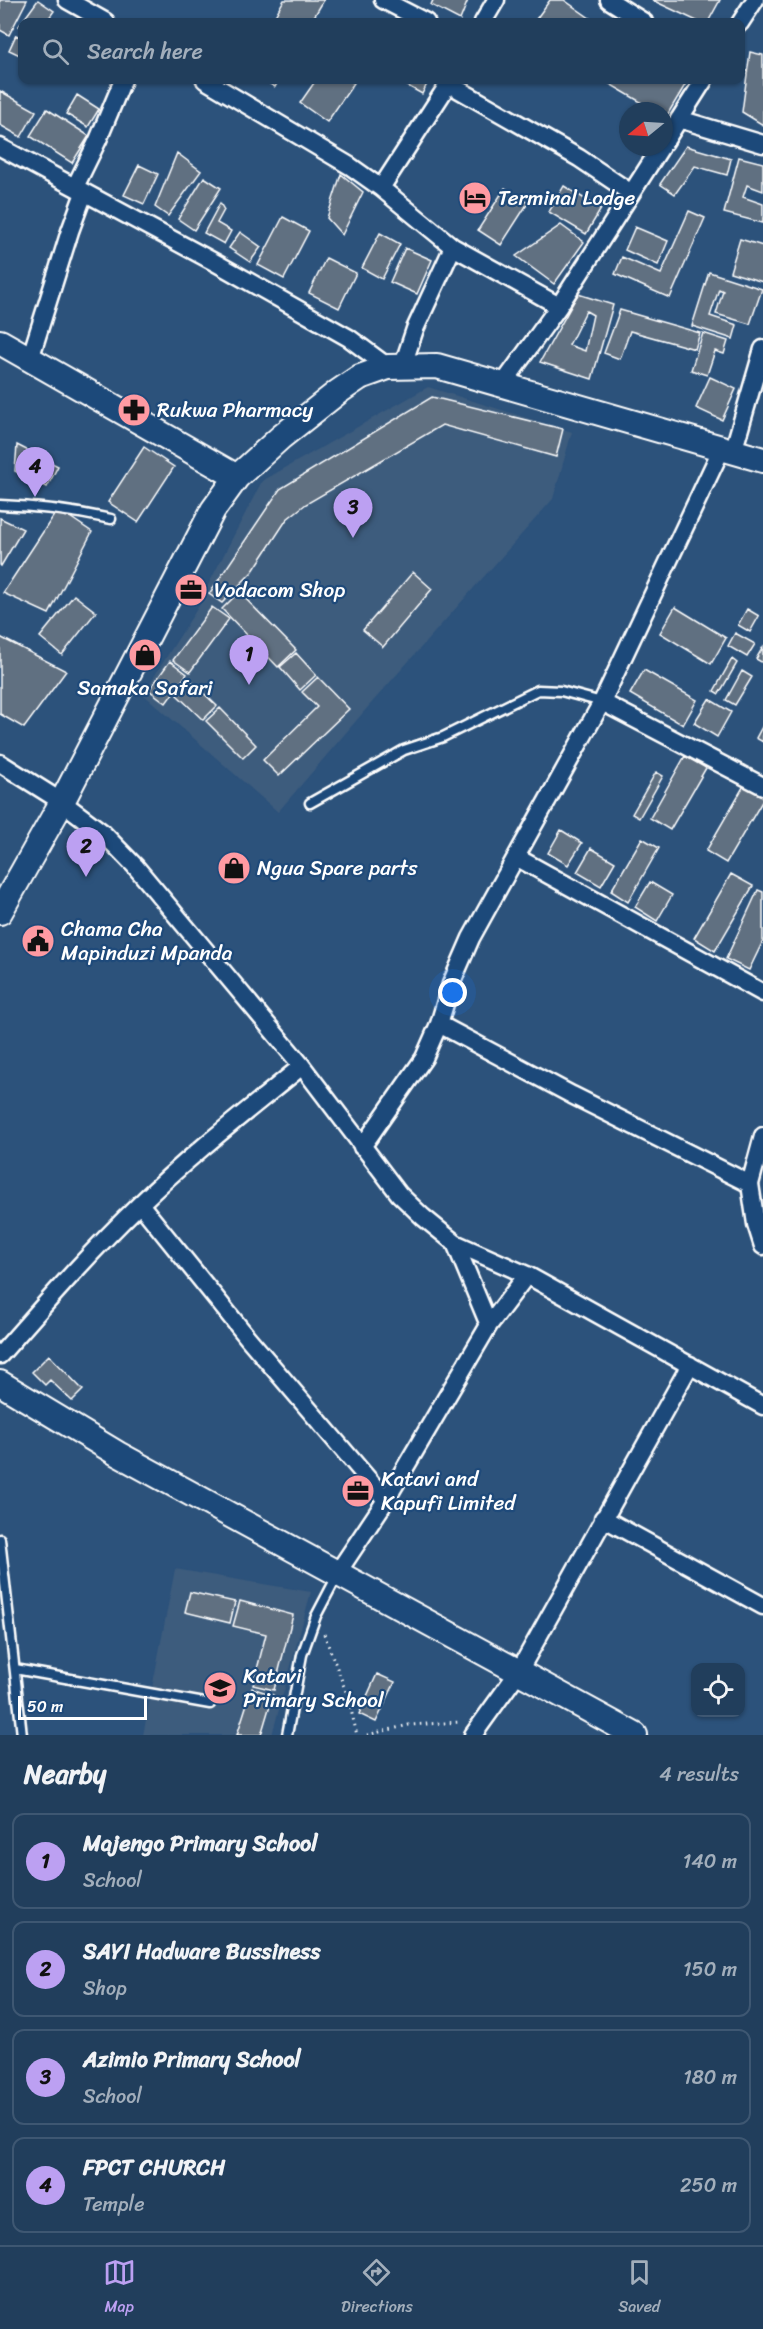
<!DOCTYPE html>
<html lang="en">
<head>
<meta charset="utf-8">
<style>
	body { margin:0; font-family:Sriracha,sans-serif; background:#294562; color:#f1f3f6 }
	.controls { position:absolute; right:18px; bottom:18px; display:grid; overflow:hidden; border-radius:12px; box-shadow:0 2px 4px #0004 }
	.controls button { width:54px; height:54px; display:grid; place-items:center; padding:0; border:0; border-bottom:2px solid #3e5772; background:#213e5c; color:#f1f3f6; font:30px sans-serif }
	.compass { position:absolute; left:619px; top:102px; width:54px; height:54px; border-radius:50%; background:#213e5c; box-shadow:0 2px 4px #0004; rotate:252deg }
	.scale { position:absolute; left:18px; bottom:15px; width:129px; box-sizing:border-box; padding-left:6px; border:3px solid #fff; border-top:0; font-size:16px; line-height:21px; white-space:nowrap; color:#fff; -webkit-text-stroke:4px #1f4a7a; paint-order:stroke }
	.you { position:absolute; left:453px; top:993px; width:21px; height:21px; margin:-15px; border:4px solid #fff; border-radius:50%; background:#1a73e8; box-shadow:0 0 0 9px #1a73e833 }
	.badge { display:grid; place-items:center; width:39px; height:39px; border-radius:50%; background:#bca0f2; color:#111; font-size:20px; font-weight:700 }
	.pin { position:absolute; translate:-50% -50px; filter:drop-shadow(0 2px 3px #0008) }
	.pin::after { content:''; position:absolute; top:32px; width:21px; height:18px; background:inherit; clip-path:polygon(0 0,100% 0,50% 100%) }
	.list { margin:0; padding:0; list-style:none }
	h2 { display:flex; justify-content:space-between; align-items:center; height:78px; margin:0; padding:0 24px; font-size:26px }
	h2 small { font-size:20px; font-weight:400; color:#a2aebb }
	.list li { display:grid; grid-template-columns:39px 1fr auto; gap:18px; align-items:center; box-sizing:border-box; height:96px; margin:0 12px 12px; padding:0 12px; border:2px solid #3e5772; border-radius:12px }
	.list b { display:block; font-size:22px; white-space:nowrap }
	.list p { margin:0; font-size:20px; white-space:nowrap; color:#a2aebb }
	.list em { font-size:20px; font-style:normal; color:#a2aebb }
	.icon { flex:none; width:33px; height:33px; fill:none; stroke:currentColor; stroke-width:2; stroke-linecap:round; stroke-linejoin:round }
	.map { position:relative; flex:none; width:763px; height:1735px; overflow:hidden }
	.search { position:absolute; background:#213e5c; box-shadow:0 2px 4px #0004; left:18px; right:18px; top:18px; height:66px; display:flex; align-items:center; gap:15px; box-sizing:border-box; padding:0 21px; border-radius:12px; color:#a2aebb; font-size:22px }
	.sheet { height:510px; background:#213e5c }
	nav { display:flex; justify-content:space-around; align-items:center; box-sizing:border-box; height:84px; border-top:2px solid #3e5772; background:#213e5c; font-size:16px; color:#a2aebb }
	nav a { display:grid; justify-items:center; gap:3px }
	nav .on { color:#bca0f2 }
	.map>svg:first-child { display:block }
	.built { fill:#3c5b7d }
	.building { fill:#617081; stroke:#fff; stroke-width:1.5; fill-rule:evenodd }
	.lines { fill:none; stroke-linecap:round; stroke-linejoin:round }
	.lane-casing { stroke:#fff; stroke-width:13 }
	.street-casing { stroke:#fff; stroke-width:21 }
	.secondary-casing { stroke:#fff; stroke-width:28 }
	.path { stroke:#fff; stroke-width:3; stroke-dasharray:1.5 4.5; stroke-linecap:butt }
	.lane { stroke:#1f4a7a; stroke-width:8 }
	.street { stroke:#1f4a7a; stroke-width:16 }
	.secondary { stroke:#1f4a7a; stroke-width:24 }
	.labels { text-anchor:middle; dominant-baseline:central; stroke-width:4.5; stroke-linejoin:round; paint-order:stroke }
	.poi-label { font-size:21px; fill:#fff; stroke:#1f4a7a; text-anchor:start }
</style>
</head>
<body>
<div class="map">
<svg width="763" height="1735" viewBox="0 0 763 1735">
	<rect width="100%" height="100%" fill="#2c527b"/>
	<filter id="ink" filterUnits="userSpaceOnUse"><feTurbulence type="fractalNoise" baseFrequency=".0167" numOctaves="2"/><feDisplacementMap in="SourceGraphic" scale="12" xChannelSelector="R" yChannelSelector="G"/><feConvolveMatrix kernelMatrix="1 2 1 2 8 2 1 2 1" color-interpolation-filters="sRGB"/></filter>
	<g filter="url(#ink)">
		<!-- built -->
		<path class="built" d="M428,387L572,432L553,499L368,707L278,812L143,694L202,601L205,591L262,481Z
			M175,1569L311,1592L272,1735H143Z"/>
		<!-- building -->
		<path class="building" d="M0,0H27L9,35L0,30Z
			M38,0L54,11L46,22H22V28L19,26Z
			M284,0H324L311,22H287L275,16Z
			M433,0H468L460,20L431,5Z
			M550,0H564L594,21L534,22Z
			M652,0H720L708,22H699Z
			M16,35L22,38V56L9,50Z
			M750,52L763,55V125L742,112Z
			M263,80H279L275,87Z
			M316,80H349L354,83L327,122L300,103Z
			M397,80H429L422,94Z
			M603,80H688L666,117L664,111H656Z
			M0,91L36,111L21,137L0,125Z
			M77,95L99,109L88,127L66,114Z
			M47,109L89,136L72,163L30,136Z
			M686,146L731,159L727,175L695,166L675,194L660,184Z
			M177,153L201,171L168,216L155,207Z
			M739,157L763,163V191L747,185L743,197L763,204V223L724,213Z
			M139,165L158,174L144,204L124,195Z
			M341,174L363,192L342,235L327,218Z
			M204,177L221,188L194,230L178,219Z
			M564,186L601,209L586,234L549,212Z
			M505,188L528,203L501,245L478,230Z
			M220,203L224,210L217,223L231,231L224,244L204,233Z
			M689,211L705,218L670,298L615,274L622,257L661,274Z
			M283,217L309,231L284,279L258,265Z
			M561,225L584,242L554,284L516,256Z
			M635,227L668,241L658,265L625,250Z
			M240,232L261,247L250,262L229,248Z
			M380,233L400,244L382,279L362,268Z
			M740,239L763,246V282L730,272Z
			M405,248L432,260L417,294L390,282Z
			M326,258L356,273L339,308L309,293Z
			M709,272L762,289L750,324L716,314L723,291L719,289L710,316L737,325L733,339L692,326Z
			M578,294L613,305L592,379L540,362ZM586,311L593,315L585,351L569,345Z
			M620,310L700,333L695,349L630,331L620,359L604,353Z
			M703,333L728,341L724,354L715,351L707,375L691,370Z
			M710,377L736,389L722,420L696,408Z
			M432,397L563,429L556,457L442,425L306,504L287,519L253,571L222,603L209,594L280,489Z
			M17,445L58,466L47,487L15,471Z
			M144,447L174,467L138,522L108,502Z
			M58,509L92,532L49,614L3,593Z
			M0,518L23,529L1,566L0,565Z
			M413,572L432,589L383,647L363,630Z
			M239,592L296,650L278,667L222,609Z
			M74,595L96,612L62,655L40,637Z
			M212,607L229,619L190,672L173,660Z
			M675,607L726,638L711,664L660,633Z
			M747,609L759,616L750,632L738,625Z
			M735,633L755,644L747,657L728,646Z
			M0,637L66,671L24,728L0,714Z
			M763,647V663L756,659Z
			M296,653L316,675L300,690L280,667Z
			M732,659L737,663L719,694L714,691Z
			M170,661L187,674L166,703L149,690Z
			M644,670L697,700L683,725L630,694Z
			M742,671L752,677L735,705L726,700Z
			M318,677L349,709L279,776L263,760L317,707L302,692Z
			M191,681L217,706L203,720L177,695Z
			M709,699L731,712L717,737L694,723Z
			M220,708L256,745L243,758L206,721Z
			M763,725V742L756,738Z
			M685,756L706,768L670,830L650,818Z
			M656,772L663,776L639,818L632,814Z
			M746,782L763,792V800L726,863L706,851Z
			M561,830L582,843L568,865L548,853Z
			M642,838L659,848L628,902L611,891Z
			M591,848L615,862L601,886L577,872Z
			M731,874L753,886L715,951L694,938Z
			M650,882L672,895L657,921L635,907Z
			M758,890L763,892V941L749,970L726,959Z
			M49,1355L83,1390L72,1401L50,1380L45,1385L32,1372Z
			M190,1592L235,1602L230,1623L185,1612Z
			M240,1601L293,1615L274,1690L253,1685L266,1634L233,1626Z
			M377,1674L395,1682L376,1722L359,1714Z
			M252,1688L273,1695L261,1735H237Z"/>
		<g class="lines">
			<defs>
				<path id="lane" d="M0,505C38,506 74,511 111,519
					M310,803L404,750L443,737L538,690L561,691L602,702
					M0,1539L22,1735
					M15,1669L210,1704
					M287,1735L302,1655L316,1616L337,1576"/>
				<path id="street" d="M67,0L106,22
					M383,0L426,22
					M609,0L644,22
					M483,22L496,0
					M740,23L755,0
					M205,80L350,166L381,188L453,247L559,306
					M449,84L579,158L631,193
					M679,119L763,144
					M664,143L704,80
					M0,147L216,263L349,338L388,367
					M75,187L98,140L123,80
					M381,188L451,80
					M30,359L70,231L84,193
					M403,365L415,329L453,247
					M503,384L559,306L661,147
					M733,452L763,349
					M602,702L763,786
					M0,763L62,802L103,833L135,866L302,1066L399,1194L423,1217L455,1243L527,1275L763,1406
					M516,857L763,993
					M439,1024L572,1095L750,1184
					M763,1136L750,1184L756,1224L763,1246
					M362,1147L424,1058L439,1024L451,984L471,938L602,702L722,448
					M140,1204L248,1338L386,1500
					M455,1243L489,1325
					M0,1355C45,1304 90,1252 139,1205C190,1155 247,1111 302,1066
					M603,1518L763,1606
					M338,1572L386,1500L489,1325L527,1275
					M473,1735L519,1671L690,1365"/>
				<path id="secondary" d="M0,342L237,477
					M0,912L62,802L213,510L237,477L281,437L338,392L360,377L388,367L437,366L763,460
					M0,1383L118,1454L635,1735"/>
			</defs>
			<!-- lane casing -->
			<use href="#lane" class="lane-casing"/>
			<!-- street casing -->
			<use href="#street" class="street-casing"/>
			<!-- secondary casing -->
			<use href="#secondary" class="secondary-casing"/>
			<!-- path -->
			<path class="path" d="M324,1634L348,1697L357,1735
				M367,1735L409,1725L461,1722"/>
			<!-- lane -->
			<use href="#lane" class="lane"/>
			<!-- street -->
			<use href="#street" class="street"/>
			<!-- secondary -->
			<use href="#secondary" class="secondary"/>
		</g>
	</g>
	<!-- icons -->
	<defs>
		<symbol id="hotel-disc" viewBox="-11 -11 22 22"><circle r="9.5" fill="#ff9aa2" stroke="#1f4a7a"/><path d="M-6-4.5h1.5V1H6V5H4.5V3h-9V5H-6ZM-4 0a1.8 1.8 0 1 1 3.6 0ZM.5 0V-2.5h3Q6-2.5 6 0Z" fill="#111"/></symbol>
		<symbol id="pharmacy-disc" viewBox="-11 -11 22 22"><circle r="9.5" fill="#ff9aa2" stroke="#1f4a7a"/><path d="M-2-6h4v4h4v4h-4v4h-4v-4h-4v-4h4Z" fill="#111"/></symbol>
		<symbol id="office-disc" viewBox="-11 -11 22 22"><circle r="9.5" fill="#ff9aa2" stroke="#1f4a7a"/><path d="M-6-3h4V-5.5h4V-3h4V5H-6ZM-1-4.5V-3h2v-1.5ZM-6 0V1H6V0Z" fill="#111"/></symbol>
		<symbol id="shop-disc" viewBox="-11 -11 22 22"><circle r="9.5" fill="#ff9aa2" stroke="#1f4a7a"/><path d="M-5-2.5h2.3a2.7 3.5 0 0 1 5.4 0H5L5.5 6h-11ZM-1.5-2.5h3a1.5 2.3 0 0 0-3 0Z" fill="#111"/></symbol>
		<symbol id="civic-disc" viewBox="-11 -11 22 22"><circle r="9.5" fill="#ff9aa2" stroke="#1f4a7a"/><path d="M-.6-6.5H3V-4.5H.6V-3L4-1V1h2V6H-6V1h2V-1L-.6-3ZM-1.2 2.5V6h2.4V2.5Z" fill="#111"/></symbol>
		<symbol id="school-disc" viewBox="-11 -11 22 22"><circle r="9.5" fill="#ff9aa2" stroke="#1f4a7a"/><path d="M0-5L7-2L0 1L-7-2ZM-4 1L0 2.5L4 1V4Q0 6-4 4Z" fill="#111"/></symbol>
	</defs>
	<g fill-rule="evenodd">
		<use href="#hotel-disc" x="456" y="179" width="38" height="38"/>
		<use href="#pharmacy-disc" x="115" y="391" width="38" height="38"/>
		<use href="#office-disc" x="172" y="571" width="38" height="38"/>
		<use href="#shop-disc" x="126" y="636" width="38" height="38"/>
		<use href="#shop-disc" x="215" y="849" width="38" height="38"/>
		<use href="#civic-disc" x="19" y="922" width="38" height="38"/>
		<use href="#office-disc" x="339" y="1472" width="38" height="38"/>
		<use href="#school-disc" x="201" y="1669" width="38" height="38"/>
	</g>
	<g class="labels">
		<!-- poi labels -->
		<g class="poi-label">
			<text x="498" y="198">Terminal Lodge</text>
			<text x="157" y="410">Rukwa Pharmacy</text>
			<text x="214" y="590">Vodacom Shop</text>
			<text x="145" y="688" text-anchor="middle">Samaka Safari</text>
			<text x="257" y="868">Ngua Spare parts</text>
			<text x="61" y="929">Chama Cha<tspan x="61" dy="24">Mapinduzi Mpanda</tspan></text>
			<text x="381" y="1479">Katavi and<tspan x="381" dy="24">Kapufi Limited</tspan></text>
			<text x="243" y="1676">Katavi<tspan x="243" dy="24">Primary School</tspan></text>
		</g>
	</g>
</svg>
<div class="controls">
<button><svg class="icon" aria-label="locate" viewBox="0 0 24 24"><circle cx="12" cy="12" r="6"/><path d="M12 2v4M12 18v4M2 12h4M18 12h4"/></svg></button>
</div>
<svg class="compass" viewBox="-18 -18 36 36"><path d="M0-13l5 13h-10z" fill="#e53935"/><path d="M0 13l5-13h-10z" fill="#a2aebb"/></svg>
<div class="scale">50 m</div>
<div class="you"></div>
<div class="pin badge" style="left:249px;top:685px">1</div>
<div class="pin badge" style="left:86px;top:877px">2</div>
<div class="pin badge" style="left:353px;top:538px">3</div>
<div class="pin badge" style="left:35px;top:497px">4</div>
<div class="search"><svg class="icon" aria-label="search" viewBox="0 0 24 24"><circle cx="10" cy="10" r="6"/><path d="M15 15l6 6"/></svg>Search here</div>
</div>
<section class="sheet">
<h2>Nearby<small>4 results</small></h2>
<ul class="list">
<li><span class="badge">1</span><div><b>Majengo Primary School</b><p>School</p></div><em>140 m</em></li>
<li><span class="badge">2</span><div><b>SAYI Hadware Bussiness</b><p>Shop</p></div><em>150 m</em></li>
<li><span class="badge">3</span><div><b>Azimio Primary School</b><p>School</p></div><em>180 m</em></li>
<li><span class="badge">4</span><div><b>FPCT CHURCH</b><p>Temple</p></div><em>250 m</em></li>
</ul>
</section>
<nav>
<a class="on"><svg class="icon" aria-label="map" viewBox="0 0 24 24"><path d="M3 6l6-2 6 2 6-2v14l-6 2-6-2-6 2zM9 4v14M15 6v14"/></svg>Map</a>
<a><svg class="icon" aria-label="directions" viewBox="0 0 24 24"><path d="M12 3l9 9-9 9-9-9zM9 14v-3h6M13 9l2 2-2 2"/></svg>Directions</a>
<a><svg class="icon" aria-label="saved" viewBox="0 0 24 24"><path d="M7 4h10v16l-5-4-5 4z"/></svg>Saved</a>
</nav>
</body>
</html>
